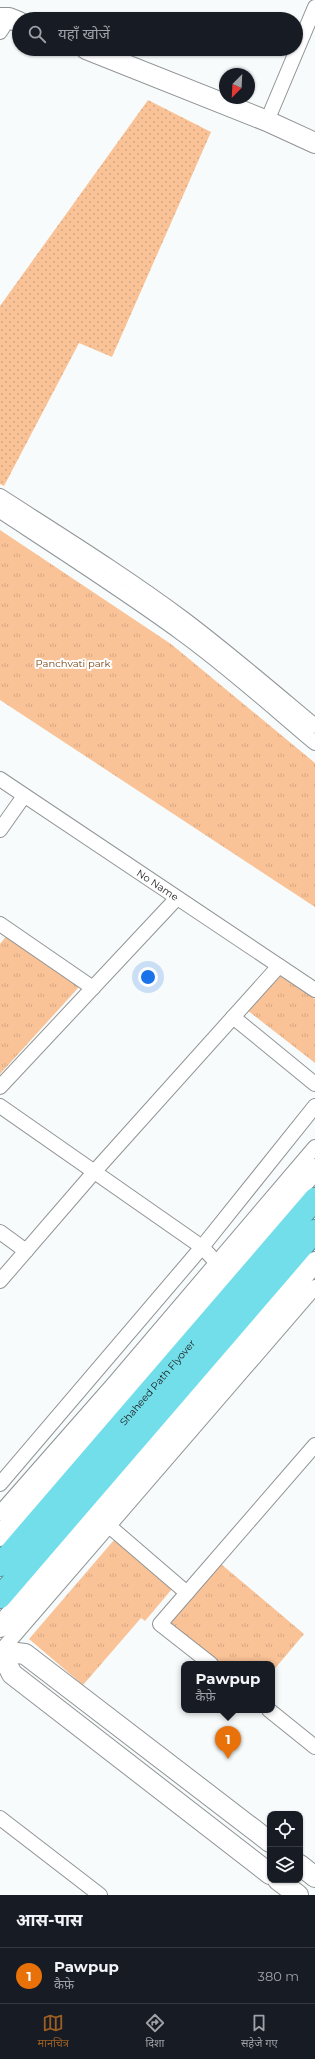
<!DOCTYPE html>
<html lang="hi">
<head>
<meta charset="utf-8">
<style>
	body { margin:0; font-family:Montserrat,"Noto Sans Devanagari",sans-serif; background:#242831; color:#f1f3f6 }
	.controls { position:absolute; right:12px; bottom:12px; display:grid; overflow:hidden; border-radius:8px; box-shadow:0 1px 3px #0004 }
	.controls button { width:36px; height:36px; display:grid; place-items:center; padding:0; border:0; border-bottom:1px solid #363941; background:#171b24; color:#f1f3f6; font:20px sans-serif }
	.compass { position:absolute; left:219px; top:68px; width:36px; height:36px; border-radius:50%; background:#171b24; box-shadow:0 1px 3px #0004; rotate:204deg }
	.you { position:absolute; left:148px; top:977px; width:14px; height:14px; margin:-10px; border:3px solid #fff; border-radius:50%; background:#1a73e8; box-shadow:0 0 0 6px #1a73e833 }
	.badge { display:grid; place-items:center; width:26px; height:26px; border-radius:50%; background:#9c5e23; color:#fff; font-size:13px; font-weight:700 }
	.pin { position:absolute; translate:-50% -33px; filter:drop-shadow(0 1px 2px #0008) }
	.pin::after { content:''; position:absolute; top:21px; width:14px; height:12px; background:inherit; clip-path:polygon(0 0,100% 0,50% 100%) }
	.popup { position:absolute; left:181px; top:1661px; width:94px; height:52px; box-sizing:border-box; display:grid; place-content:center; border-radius:8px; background:#171b24; filter:drop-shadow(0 1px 3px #0005); font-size:13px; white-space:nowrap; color:#9ea1a6 }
	.popup b { font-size:15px; color:#f1f3f6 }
	.popup::after { content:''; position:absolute; left:50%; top:100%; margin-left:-8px; border:8px solid transparent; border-top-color:#171b24 }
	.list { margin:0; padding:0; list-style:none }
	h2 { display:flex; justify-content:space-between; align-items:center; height:52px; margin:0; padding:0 16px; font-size:17px }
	h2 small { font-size:13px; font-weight:400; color:#9ea1a6 }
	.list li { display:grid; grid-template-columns:26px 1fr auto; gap:12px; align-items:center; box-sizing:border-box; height:56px; padding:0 16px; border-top:1px solid #363941 }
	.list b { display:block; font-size:15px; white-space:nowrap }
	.list p { margin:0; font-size:13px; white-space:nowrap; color:#9ea1a6 }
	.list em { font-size:13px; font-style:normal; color:#9ea1a6 }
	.icon { flex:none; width:22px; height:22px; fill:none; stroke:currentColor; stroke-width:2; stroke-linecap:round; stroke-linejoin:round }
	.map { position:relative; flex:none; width:315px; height:1895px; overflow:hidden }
	.search { position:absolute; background:#171b24; box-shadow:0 1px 3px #0004; left:12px; right:12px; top:12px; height:44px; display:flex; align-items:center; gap:10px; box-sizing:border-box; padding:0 14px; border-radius:22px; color:#9ea1a6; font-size:15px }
	.sheet { height:108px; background:#171b24 }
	nav { display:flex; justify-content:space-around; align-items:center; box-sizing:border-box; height:56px; border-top:1px solid #363941; background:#171b24; font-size:11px; color:#9ea1a6 }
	nav a { display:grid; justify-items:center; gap:2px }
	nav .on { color:#9c5e23 }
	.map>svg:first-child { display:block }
	.grass { fill:url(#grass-dots) }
	.park { fill:url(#park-tufts) }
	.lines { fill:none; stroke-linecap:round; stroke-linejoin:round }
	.street-casing { stroke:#919495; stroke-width:16 }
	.secondary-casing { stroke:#919495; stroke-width:22 }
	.highway-casing { stroke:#549ba3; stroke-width:24 }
	.street { stroke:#fff; stroke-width:14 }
	.secondary { stroke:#fff; stroke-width:20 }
	.highway { stroke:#72deea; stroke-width:22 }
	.labels { text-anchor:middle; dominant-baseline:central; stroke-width:4; stroke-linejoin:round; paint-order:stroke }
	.park-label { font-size:10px; fill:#774514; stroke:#fff }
	.street-label { font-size:10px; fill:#1d1e1e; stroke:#fff }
</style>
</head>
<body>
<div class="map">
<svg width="315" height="1895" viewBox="0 0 315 1895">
	<defs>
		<pattern id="grass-dots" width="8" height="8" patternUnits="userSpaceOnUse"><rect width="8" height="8" fill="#fac397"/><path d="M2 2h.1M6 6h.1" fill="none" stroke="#d6a782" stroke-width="1.8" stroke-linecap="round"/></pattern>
		<pattern id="park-tufts" width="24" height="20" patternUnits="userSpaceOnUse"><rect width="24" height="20" fill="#fac397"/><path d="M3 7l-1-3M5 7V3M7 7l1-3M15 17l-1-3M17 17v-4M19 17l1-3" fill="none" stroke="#d6a782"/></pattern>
	</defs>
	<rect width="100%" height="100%" fill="#f7fbfb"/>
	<!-- grass -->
	<path class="grass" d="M148,100L211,132L112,357L79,343L4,486L0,484V306Z"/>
	<!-- park -->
	<path class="park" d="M0,530L171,644L315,763V907L0,700Z
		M7,935L79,987L0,1074V944Z
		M280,976L315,999V1063L247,1010Z
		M114,1540L172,1589L145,1621L141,1618L83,1685L29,1639Z
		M221,1564L304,1634L272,1672V1664H218L170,1624Z"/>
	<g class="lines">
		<defs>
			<g id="street">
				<path d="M0,32L9,18"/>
				<path d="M267,121L315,7"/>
				<path d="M0,496C62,536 125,575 184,619C229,653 272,690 315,726"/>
				<path d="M0,511C61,551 122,590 181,633C228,667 271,706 315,743"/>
				<path id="s1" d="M0,779L315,990"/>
				<path d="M0,830L24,796"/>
				<path d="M0,924L93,988"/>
				<path d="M233,1017L315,1084"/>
				<path d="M0,1087L177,898"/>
				<path d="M0,1106L202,1247L216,1262"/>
				<path d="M0,1232L26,1251"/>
				<path d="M0,1281L95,1171L279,966"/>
				<path d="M0,1484L202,1247L315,1106"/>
				<path d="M0,1513L115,1382L315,1147"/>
				<path d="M109,1526L187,1593"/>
				<path d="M0,1652L315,1287"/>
				<path d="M211,1664L160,1624L315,1445"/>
				<path d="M269,1710L315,1747"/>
				<path d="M0,1818L100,1895"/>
			</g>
			<path id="secondary" d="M0,18H9L19,22
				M86,49L267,121L315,143
				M0,1536L315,1169
				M0,1627L315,1262
				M0,1651L12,1674L270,1874
				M0,1651L25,1654L270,1842
				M300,1865L315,1877
				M278,1880L298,1895"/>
			<g id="highway">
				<path id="s2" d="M0,1565L315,1199"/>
				<path d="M0,1597L315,1231"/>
			</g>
		</defs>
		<!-- street casing -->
		<use href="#street" class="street-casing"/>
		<!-- secondary casing -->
		<use href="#secondary" class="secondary-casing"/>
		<!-- highway casing -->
		<use href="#highway" class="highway-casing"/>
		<!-- street -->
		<use href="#street" class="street"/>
		<!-- secondary -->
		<use href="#secondary" class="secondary"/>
		<!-- highway -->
		<use href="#highway" class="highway"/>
	</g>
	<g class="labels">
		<!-- park labels -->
		<g class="park-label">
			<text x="73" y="663">Panchvati park</text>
		</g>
		<!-- street labels -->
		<g class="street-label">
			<text stroke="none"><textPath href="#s1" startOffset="190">No Name</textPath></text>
			<text stroke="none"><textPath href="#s2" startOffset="241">Shaheed Path Flyover</textPath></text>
		</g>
	</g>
</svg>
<div class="controls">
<button><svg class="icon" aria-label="locate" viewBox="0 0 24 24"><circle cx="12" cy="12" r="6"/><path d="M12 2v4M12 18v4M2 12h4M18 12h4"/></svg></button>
<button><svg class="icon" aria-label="layers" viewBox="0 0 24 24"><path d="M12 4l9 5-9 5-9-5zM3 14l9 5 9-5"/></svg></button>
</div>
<svg class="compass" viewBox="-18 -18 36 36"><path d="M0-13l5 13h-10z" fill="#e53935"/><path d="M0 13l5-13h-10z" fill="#9ea1a6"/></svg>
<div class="you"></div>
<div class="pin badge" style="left:228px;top:1759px;background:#e8710a">1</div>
<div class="popup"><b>Pawpup</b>कैफ़े</div>
<div class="search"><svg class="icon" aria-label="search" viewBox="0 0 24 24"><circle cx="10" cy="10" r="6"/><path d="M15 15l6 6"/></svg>यहाँ खोजें</div>
</div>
<section class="sheet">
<h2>आस-पास<small></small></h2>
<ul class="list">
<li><span class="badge" style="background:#e8710a">1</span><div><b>Pawpup</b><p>कैफ़े</p></div><em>380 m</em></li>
</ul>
</section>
<nav>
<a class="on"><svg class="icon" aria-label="map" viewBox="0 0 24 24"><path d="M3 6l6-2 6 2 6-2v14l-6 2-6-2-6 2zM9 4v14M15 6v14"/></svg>मानचित्र</a>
<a><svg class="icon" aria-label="directions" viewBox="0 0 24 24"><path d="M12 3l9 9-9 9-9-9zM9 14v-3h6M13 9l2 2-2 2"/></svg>दिशा</a>
<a><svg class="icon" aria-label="saved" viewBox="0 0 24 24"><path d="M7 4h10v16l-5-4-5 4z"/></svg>सहेजे गए</a>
</nav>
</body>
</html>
